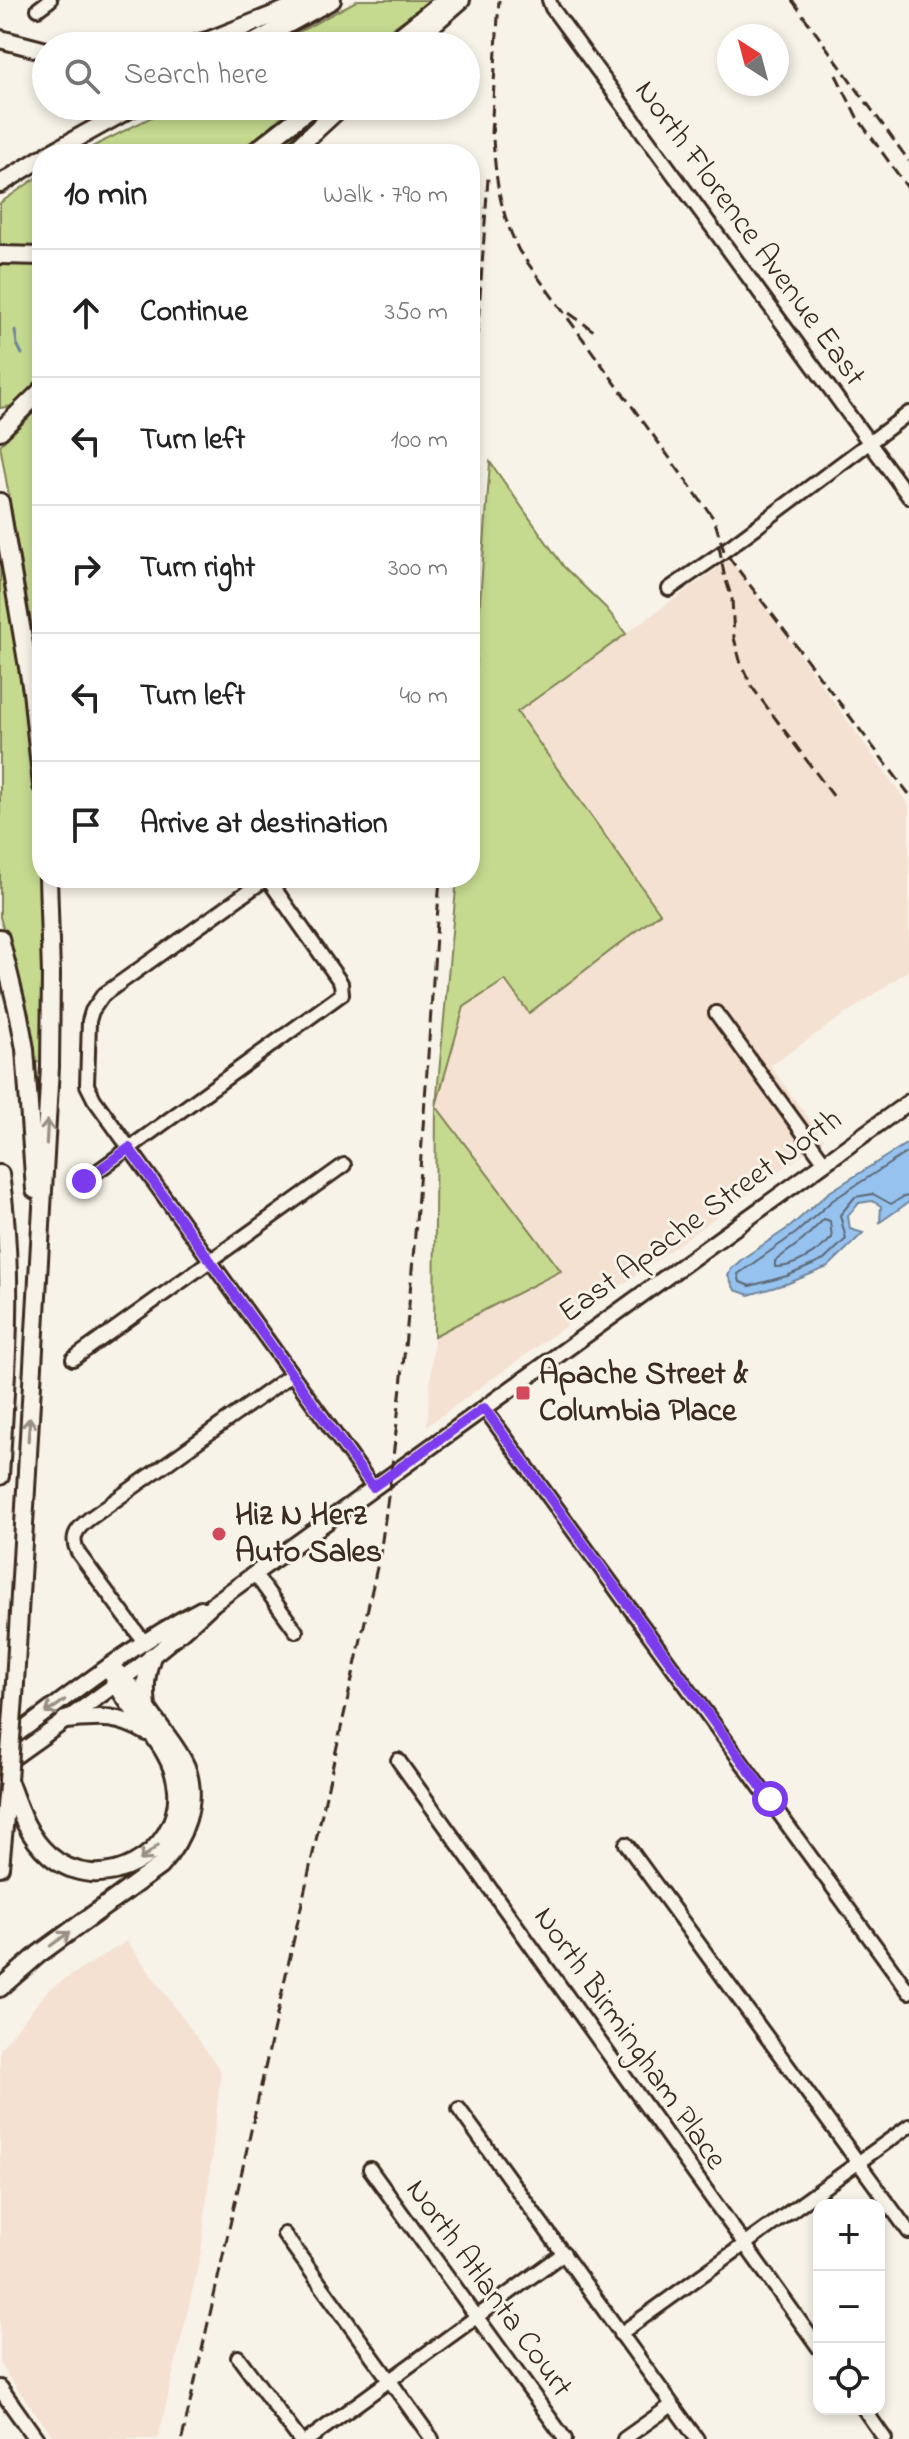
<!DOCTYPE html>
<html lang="en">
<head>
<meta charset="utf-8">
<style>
	body { margin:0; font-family:"Indie Flower",sans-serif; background:#f2f2f2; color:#222 }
	.controls { position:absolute; right:24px; bottom:24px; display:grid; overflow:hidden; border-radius:16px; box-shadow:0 4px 12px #0003 }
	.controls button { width:72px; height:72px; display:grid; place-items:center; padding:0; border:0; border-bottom:2px solid #e0e0e0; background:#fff; color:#222; font:40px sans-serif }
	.compass { position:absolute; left:717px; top:24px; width:72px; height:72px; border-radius:50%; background:#fff; box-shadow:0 4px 12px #0003; rotate:324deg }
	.stop { position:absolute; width:24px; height:24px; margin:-18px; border:6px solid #7c3aed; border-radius:50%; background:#fff }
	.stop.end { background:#7c3aed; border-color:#fff; box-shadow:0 2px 8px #0008 }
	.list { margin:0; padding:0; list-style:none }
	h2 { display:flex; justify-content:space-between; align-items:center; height:104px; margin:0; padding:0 32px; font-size:34px }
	h2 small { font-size:26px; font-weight:400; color:#767676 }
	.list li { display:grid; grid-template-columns:52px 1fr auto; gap:24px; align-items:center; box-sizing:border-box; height:128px; padding:0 32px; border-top:2px solid #e0e0e0 }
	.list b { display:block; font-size:30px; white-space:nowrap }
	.list em { font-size:26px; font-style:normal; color:#767676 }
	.icon { flex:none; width:44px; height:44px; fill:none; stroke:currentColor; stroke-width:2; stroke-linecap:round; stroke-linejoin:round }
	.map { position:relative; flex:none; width:909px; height:2439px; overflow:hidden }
	.search { position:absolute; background:#fff; box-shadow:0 4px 12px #0003; left:32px; top:32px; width:448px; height:88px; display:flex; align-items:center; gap:20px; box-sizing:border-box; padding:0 28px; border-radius:44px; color:#767676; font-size:30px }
	.panel { position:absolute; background:#fff; box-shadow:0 4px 12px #0003; left:32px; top:144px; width:448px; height:744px; border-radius:32px }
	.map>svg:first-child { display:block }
	.built { fill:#f4e1d2 }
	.green { fill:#c5da8f; stroke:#808256; stroke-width:2 }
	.water { fill:#95c2ef; stroke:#71859b; stroke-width:2 }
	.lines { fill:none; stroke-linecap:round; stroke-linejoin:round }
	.shore { stroke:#5f6772; stroke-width:2 }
	.stream { stroke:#71859b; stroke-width:3 }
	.minor-casing { stroke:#3b2a1e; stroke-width:18 }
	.major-casing { stroke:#3b2a1e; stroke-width:20 }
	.highway-casing { stroke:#3b2a1e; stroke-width:22 }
	.minor { stroke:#f7f3e8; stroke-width:12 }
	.major { stroke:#f7f3e8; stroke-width:14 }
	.highway { stroke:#f7f3e8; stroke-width:16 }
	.rail { stroke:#3b2a1e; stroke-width:3; stroke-dasharray:12 6; stroke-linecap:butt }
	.highway-bridge-casing { stroke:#3b2a1e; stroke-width:22; stroke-linecap:butt }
	.highway-bridge { stroke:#f7f3e8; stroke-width:16 }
	.oneway { stroke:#998e83 }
	.route { stroke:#7c3aed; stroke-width:10 }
	.poi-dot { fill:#d1495b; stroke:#f7f3e8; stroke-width:3 }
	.labels { text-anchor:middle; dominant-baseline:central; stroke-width:6; stroke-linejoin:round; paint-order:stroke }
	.street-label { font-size:32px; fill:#3b2a1e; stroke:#f7f3e8 }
	.poi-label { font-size:32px; font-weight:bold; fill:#3b2a1e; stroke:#f7f3e8; text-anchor:start }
</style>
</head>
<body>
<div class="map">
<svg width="909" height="2439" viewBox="0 0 909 2439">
	<rect width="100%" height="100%" fill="#f7f3e8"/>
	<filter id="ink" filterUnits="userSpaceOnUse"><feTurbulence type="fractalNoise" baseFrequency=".0125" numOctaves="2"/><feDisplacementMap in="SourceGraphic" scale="16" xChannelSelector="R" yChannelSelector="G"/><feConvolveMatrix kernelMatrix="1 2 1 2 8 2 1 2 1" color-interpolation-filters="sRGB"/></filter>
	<g filter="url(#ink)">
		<!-- built -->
		<path class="built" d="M730,559L909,805V970L770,1066L824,1139L427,1426L434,1336L560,1271L436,1106L464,1007L506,980L530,1012L660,913L516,712Z
			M127,1941L221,2071L201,2253L158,2439H55L0,2365V2049L49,1989Z"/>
		<!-- green -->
		<path class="green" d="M358,0H431L368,46H273Z
			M161,106H293L239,154H78L162,112Z
			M321,106H327L276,154H261Z
			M42,174V250L3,248L0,245V203Z
			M0,263H42V379L12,406L0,408Z
			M42,405L41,651L36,650L0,445Z
			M490,462L564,567L606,608L626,634L517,712L660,913L529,1013L505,980L464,1007L436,1106L561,1271L434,1336L436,1106L457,878H470V740Z
			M0,542C18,644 35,746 40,850C44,921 43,992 42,1063L32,1061L30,1036L19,984L0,917Z"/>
		<!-- water -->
		<path class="water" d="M909,1142V1202L880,1222L881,1206L872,1201L859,1203L848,1216L850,1229L863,1233L828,1267L789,1283L749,1295L735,1290L728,1276L731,1269L742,1259L791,1226L828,1193Z"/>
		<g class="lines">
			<!-- shore -->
			<path class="shore" d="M909,1151L833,1200L796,1233L738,1274L740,1282L750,1286L787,1276L824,1260L846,1239L840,1215L855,1197L873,1194L891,1204L903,1197L909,1196
				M824,1219L830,1221L832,1238C818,1252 794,1268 775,1267V1261L803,1240Z"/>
			<!-- stream -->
			<path class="stream" d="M15,331L17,344L22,354"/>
			<defs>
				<path id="minor" d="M549,0L552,8L909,497
					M38,9L50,0
					M669,589L720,554L909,413
					M267,878L103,995L92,1011L89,1021L87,1085L94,1099L373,1487
					M716,1013L825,1163
					M84,1181L342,994L341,983L267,878
					M73,1359L344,1165
					M484,1408L909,1992
					M254,1573L296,1631
					M144,1642L79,1554C70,1539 75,1530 89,1519L292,1374
					M398,1760L819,2348
					M626,1844L909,2232
					M459,2109L697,2439
					M370,2169L565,2439
					M284,2234L432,2439
					M620,2334L909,2126
					M238,2357L299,2439
					M864,2409L885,2439
					M309,2439L564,2253
					M624,2439L672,2405"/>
				<path id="major" d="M0,1747C65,1699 129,1646 201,1609
					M0,1767C73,1714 149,1665 214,1603L909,1102
					M0,2388L36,2439"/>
				<path id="highway" d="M0,39L46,51
					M189,46L210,40L311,0
					M248,46L332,0
					M388,46L445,0
					M408,46L461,0
					M49,154L135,106
					M252,154L313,106
					M290,154L342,106
					M0,184L42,158
					M0,255L42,256
					M0,431L42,390
					M0,502L32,691L42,786
					M0,938L19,1016L25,1049L35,1190
					M0,1174C15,1275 6,1375 0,1476
					M15,1683L50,1067L51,974L48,878
					M147,1707C145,1689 145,1674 152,1656
					M65,1720C99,1717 117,1714 147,1732
					M8,1780C18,1807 27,1836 49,1855C100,1900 182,1855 177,1789C173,1741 123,1711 110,1667
					M0,1867L8,1786
					M0,1988L39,1954L160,1866C184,1839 199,1802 186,1767C179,1750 165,1734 155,1720C141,1700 129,1681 110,1667"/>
			</defs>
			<!-- minor casing -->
			<use href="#minor" class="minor-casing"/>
			<!-- major casing -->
			<use href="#major" class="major-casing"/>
			<!-- highway casing -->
			<use href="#highway" class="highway-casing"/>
			<!-- minor -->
			<use href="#minor" class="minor"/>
			<!-- major -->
			<use href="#major" class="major"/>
			<!-- highway -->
			<use href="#highway" class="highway"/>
			<!-- rail -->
			<path class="rail" d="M792,0L909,161
				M836,75L857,117L909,190
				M492,122C495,173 497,205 519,251L714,519L724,551L909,794
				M491,134L499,0
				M569,313L598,334
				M470,442L488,178
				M719,546L724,574L732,599L734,638L741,664L752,687L834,797
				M182,2439L380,1554C413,1330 424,1104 440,878"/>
			<defs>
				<path id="highway-bridge" d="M8,1780L15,1683"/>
			</defs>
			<!-- highway-bridge casing -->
			<use href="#highway-bridge" class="highway-bridge-casing"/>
			<!-- highway-bridge -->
			<use href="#highway-bridge" class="highway-bridge"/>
		</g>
		<!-- one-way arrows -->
		<defs><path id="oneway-shaft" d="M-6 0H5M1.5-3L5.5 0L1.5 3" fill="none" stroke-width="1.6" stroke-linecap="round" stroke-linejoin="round" transform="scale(2)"/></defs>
		<g class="oneway">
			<use href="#oneway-shaft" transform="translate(47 1132) rotate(-87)"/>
			<use href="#oneway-shaft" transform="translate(29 1429) rotate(-86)"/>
			<use href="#oneway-shaft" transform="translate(55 1707) rotate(144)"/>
			<use href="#oneway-shaft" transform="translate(149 1853) rotate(139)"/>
			<use href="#oneway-shaft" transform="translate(60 1939) rotate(-36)"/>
		</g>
	</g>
	<g class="lines" filter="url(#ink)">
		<!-- route -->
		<path class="route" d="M84,1181L129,1148L373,1487L484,1408L770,1799"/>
	</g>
	<!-- markers -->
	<g class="poi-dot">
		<rect x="515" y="1385" width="16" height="16" rx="4"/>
		<circle cx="219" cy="1534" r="8"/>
	</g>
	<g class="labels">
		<!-- street labels -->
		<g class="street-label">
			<text transform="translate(749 234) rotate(54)">North Florence Avenue East</text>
			<text transform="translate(701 1217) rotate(-36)">East Apache Street North</text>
			<text transform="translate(629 2039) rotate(55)">North Birmingham Place</text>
			<text transform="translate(488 2289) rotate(54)">North Atlanta Court</text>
		</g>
		<!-- poi labels -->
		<g class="poi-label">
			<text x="539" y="1375">Apache Street &amp;<tspan x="539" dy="37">Columbia Place</tspan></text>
			<text x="235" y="1516">Hiz N Herz<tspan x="235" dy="37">Auto Sales</tspan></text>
		</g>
	</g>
</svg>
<div class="controls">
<button>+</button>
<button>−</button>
<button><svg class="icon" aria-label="locate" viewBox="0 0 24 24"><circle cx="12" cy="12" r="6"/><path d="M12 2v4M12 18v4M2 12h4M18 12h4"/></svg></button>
</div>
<svg class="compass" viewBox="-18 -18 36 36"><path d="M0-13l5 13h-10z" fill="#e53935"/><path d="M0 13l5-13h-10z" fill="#767676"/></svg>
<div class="stop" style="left:770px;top:1799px"></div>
<div class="stop end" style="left:84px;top:1181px"></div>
<div class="search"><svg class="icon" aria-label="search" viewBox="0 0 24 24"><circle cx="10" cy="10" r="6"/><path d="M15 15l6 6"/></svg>Search here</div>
<section class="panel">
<h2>10 min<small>Walk · 790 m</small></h2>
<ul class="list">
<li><svg class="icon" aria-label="ahead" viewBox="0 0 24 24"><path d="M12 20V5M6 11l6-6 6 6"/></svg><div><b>Continue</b></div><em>350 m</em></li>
<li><svg class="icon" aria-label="left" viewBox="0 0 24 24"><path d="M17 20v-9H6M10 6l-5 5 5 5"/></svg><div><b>Turn left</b></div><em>100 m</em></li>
<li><svg class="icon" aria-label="right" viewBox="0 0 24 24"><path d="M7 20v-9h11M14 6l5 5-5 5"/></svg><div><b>Turn right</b></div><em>300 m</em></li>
<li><svg class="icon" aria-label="left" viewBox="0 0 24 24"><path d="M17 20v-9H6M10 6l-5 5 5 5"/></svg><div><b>Turn left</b></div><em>40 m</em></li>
<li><svg class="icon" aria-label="arrive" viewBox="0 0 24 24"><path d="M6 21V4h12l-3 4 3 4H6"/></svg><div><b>Arrive at destination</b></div></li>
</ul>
</section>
</div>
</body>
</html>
